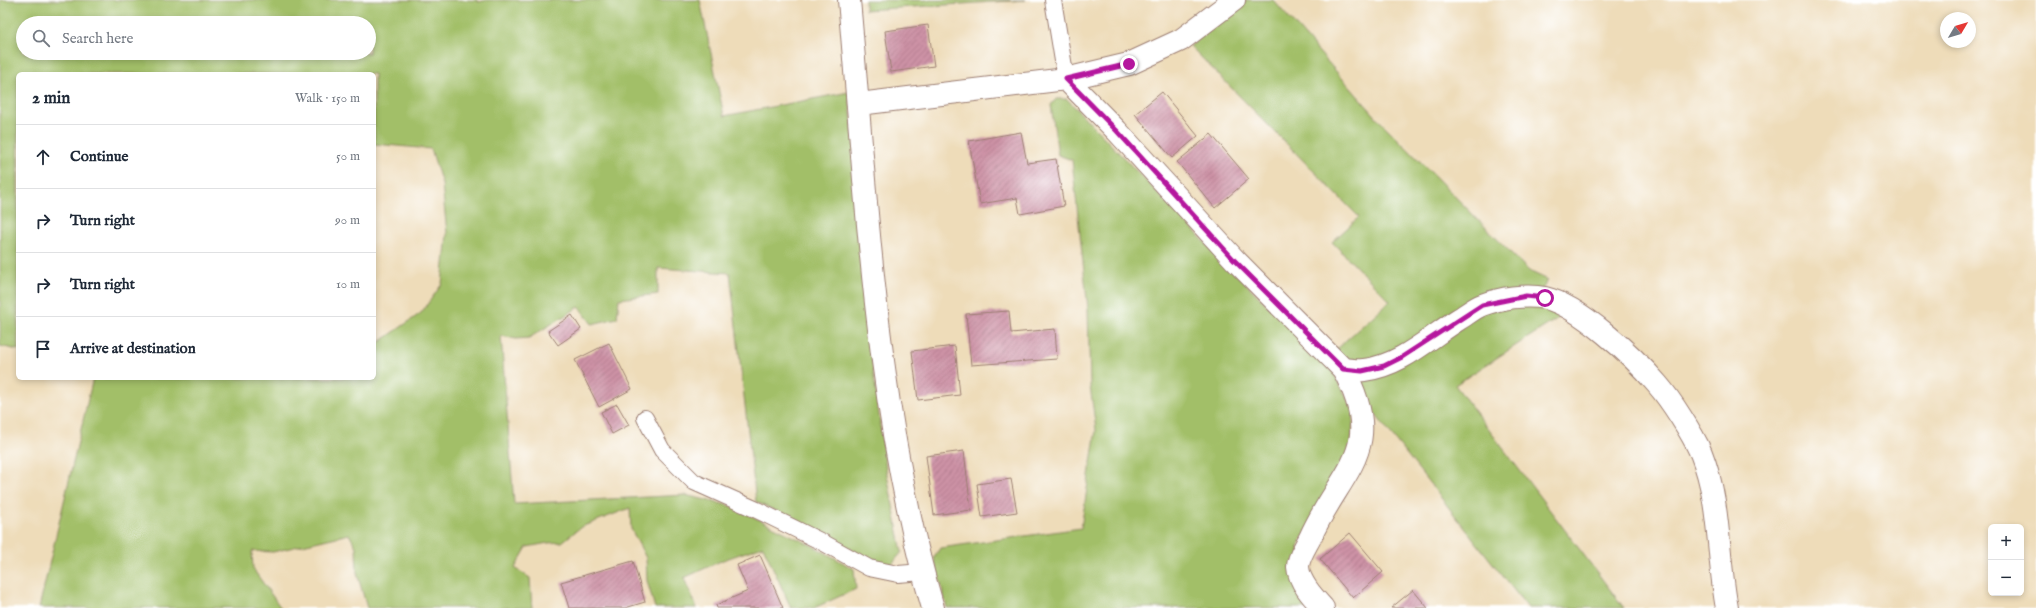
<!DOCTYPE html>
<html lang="en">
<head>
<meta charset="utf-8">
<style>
	body { margin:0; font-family:"IM FELL English",serif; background:#f2f2f3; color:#1f2937 }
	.controls { position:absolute; right:12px; bottom:12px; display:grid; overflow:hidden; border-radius:6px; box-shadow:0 2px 6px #0003 }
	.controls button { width:36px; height:36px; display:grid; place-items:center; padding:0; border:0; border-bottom:1px solid #e0e1e3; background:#fff; color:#1f2937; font:20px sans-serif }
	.compass { position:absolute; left:1940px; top:12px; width:36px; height:36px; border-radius:50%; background:#fff; box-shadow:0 2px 6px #0003; rotate:52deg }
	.stop { position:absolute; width:12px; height:12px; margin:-9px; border:3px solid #b5179e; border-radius:50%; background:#fff }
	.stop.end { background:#b5179e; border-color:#fff; box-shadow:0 1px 4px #0008 }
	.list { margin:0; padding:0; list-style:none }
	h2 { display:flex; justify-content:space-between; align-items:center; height:52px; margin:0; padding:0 16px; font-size:17px }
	h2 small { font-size:13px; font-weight:400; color:#747a83 }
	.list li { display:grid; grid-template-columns:26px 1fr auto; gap:12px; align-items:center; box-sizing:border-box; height:64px; padding:0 16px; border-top:1px solid #e0e1e3 }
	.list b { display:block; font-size:15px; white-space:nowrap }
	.list em { font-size:13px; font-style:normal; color:#747a83 }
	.icon { flex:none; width:22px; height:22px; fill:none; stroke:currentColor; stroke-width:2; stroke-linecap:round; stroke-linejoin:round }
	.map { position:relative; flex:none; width:2036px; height:608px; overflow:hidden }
	.search { position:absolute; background:#fff; box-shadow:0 2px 6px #0003; left:16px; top:16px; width:360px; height:44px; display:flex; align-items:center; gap:10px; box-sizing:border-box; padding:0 14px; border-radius:22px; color:#747a83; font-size:15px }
	.panel { position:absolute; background:#fff; box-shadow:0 2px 6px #0003; left:16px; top:72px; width:360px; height:308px; border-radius:6px }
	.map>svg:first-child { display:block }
	.green { fill:#a2bf67; stroke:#766f49; fill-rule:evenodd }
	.building { fill:url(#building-hatch) }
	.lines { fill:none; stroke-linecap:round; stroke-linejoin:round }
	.service-casing { stroke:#9c7e72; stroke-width:18 }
	.minor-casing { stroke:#9c7e72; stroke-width:24 }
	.service { stroke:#fff; stroke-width:16 }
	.minor { stroke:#fff; stroke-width:22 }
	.route { stroke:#b5179e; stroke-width:5 }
</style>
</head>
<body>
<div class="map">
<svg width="2036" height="608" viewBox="0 0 2036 608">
	<defs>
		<pattern id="building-hatch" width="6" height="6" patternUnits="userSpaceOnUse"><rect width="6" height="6" fill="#cd92a6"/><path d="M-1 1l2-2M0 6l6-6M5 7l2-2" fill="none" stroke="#a87787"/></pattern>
	</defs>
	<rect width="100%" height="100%" fill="#fff"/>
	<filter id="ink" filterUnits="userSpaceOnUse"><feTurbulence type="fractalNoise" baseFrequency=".025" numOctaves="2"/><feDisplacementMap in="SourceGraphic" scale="8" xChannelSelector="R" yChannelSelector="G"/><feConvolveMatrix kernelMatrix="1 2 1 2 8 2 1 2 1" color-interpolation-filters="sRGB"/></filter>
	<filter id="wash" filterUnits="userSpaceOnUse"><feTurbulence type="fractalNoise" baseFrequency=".012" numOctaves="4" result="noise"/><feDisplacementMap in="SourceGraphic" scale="16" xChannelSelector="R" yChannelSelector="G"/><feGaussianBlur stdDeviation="0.9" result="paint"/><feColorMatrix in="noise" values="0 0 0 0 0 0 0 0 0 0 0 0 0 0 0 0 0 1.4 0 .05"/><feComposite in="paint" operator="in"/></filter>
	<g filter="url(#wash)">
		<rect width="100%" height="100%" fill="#eedcb9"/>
		<!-- green -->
		<path class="green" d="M0,0H477L478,2L487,0H700L724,116L849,92L857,171L867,323L886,469L902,552L891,565L876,563L805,524L756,502L730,273L658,268V294L619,299L617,318L592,324L579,307L529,338L516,339L501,336L514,504L685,495L731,506L817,548L854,569L856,589L814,608H791L763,546L723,560L684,578L697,608H655L647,581L646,558L631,529L630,508L581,527L562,542L548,543L527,547L515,568L530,578L532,608H367L357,573L356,547L349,534L273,552L252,551L253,569L281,608H39L93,378H374V346L421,313L442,284L447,234L442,184L431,149L374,144V74H18V350L0,346ZM23,23H369V53H23Z
			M865,0H1026L865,10Z
			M1247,0H1273L1379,120L1529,271L1548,280L1541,291H1519L1382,362L1351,361L1335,350L1390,301L1332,242L1359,217L1190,46Z
			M1056,99H1067L1227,265L1331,368L1354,412L1350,456L1298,546L1314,608H947L934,558L940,548L1081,528L1096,430L1090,386L1088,309L1072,160L1058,155L1051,105Z
			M1540,302L1566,313L1455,385L1624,608H1528L1367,404L1361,381L1481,311Z"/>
		<g id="blocks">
			<!-- building -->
			<path class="building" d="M928,25L934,66L891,72L885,31Z
				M1162,92L1198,136L1172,158L1135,114Z
				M1021,132L1027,163L1056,159L1064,206L1020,214L1017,198L980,204L969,141Z
				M1211,134L1249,179L1215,208L1177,162Z
				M1009,311L1011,333L1055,329L1057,359L971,365L966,314Z
				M572,315L581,329L558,345L548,331Z
				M609,343L632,389L599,407L575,360Z
				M955,346L960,395L918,400L912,351Z
				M617,404L629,425L612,434L601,412Z
				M964,451L971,510L934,515L926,456Z
				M1011,479L1017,512L982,517L977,484Z
				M1350,533L1383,572L1353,598L1320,559Z
				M760,555L783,608H717L716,605L748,591L737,565Z
				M633,561L645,602L625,608H569L561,582Z
				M1413,590L1428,608H1391Z"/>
		</g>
	</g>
	<g filter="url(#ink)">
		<use href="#blocks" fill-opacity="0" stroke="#9c7e72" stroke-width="1"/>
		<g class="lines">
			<defs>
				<path id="service" d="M1053,0L1066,79
					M645,418L662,450L694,482L757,510L824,543L869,568L898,574L923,572"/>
				<path id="minor" d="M849,0C867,201 876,415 933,608
					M1066,79L1117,131L1235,260L1343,369C1388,450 1340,470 1310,538C1306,546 1298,558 1298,567C1299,582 1313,597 1323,608
					M859,104L1066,79L1129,64L1181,40L1234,0
					M1343,369C1349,369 1357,371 1364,370C1400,366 1429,338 1459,319C1466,315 1474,308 1482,305C1500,298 1526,294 1545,298C1580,306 1634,357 1657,384C1671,400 1692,433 1701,453C1721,503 1717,556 1727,608"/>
			</defs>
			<!-- service casing -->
			<use href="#service" class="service-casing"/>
			<!-- minor casing -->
			<use href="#minor" class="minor-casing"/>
			<!-- service -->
			<use href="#service" class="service"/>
			<!-- minor -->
			<use href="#minor" class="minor"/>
		</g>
	</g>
	<g class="lines" filter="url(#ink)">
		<!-- route -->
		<path class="route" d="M1129,64L1066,79L1117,131L1234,260L1343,369L1362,371L1384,366L1402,357L1482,305L1526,296L1545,298"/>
	</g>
</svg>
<div class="controls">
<button>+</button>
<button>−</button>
</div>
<svg class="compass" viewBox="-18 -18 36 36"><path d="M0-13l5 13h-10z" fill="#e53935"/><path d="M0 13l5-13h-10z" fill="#747a83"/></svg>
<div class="stop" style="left:1545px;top:298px"></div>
<div class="stop end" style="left:1129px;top:64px"></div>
<div class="search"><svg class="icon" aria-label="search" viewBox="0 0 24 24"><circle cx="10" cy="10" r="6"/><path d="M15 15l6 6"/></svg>Search here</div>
<section class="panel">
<h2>2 min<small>Walk · 150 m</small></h2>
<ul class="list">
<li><svg class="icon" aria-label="ahead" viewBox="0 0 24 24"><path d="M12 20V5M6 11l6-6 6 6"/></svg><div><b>Continue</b></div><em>50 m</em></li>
<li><svg class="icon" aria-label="right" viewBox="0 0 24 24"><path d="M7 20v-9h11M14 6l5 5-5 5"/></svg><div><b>Turn right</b></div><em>90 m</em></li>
<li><svg class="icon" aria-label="right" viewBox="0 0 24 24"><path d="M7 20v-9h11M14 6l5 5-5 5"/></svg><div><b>Turn right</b></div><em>10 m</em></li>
<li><svg class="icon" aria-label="arrive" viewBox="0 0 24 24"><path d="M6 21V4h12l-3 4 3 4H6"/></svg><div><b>Arrive at destination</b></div></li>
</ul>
</section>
</div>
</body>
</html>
